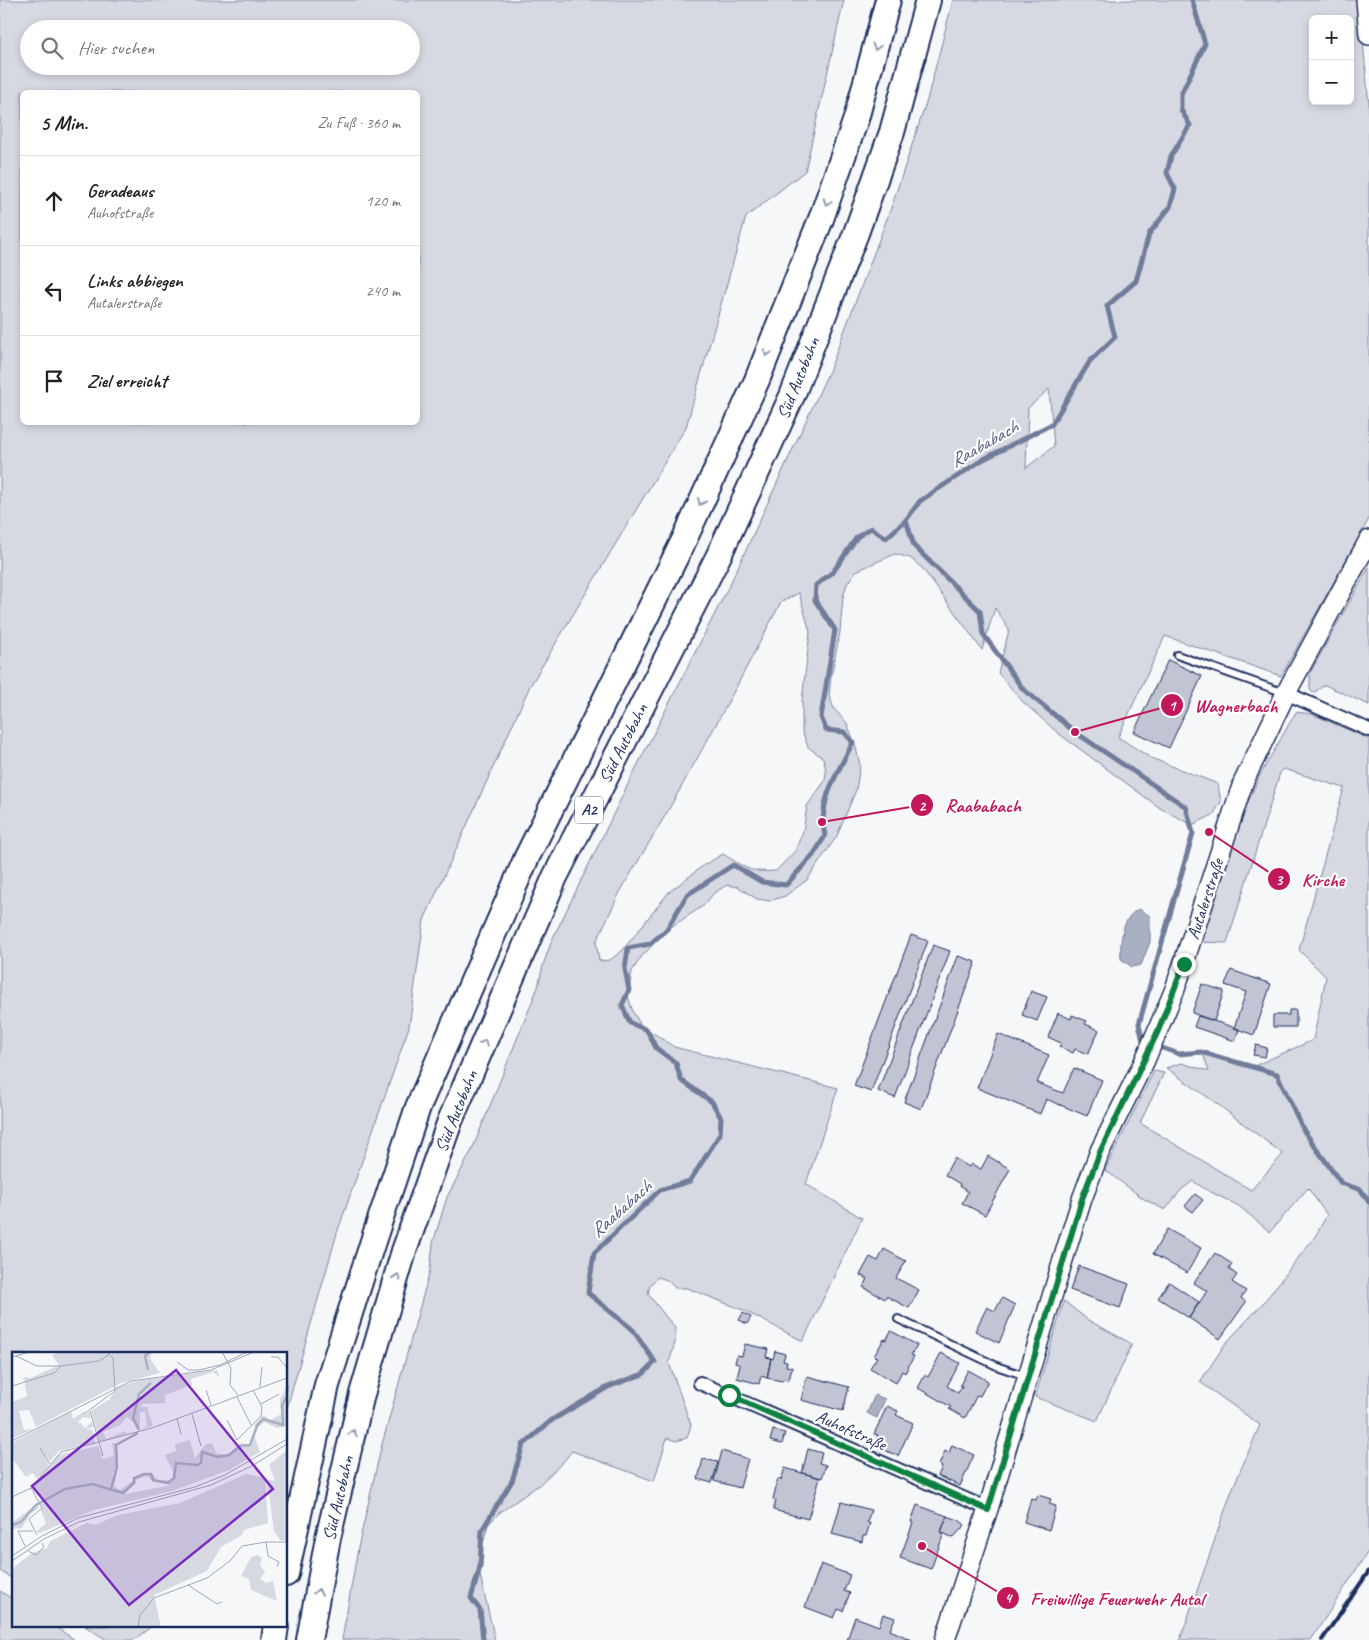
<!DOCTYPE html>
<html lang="de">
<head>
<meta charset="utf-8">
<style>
	body { margin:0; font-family:Caveat,sans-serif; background:#f2f2f2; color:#222 }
	.controls { position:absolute; right:15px; top:15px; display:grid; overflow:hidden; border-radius:8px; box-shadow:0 2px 8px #0003 }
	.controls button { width:45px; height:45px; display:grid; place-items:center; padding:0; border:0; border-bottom:1px solid #e0e0e0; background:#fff; color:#222; font:25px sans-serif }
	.stop { position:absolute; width:15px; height:15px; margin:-11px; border:4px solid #0b8043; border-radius:50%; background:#fff }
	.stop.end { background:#0b8043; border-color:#fff; box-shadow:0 1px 5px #0008 }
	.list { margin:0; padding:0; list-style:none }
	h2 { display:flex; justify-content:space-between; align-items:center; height:65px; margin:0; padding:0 20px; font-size:21px }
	h2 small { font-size:16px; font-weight:400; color:#767676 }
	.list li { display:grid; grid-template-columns:32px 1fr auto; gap:15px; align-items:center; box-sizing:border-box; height:90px; padding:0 20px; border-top:1px solid #e0e0e0 }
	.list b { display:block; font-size:19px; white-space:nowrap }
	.list p { margin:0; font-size:16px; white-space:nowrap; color:#767676 }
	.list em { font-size:16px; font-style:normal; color:#767676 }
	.icon { flex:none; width:28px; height:28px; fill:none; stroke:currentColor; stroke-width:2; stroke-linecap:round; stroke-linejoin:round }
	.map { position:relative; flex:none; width:1369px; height:1640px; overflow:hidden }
	.search { position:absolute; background:#fff; box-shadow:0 2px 8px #0003; left:20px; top:20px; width:400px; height:55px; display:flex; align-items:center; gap:12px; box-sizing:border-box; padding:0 18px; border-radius:28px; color:#767676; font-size:19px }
	.panel { position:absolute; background:#fff; box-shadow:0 2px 8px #0003; left:20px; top:90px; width:400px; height:335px; border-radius:8px }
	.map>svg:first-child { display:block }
	.green { fill:#d6d9e2; stroke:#7884a0; fill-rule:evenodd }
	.water { fill:#a9b0c1; stroke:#707c99 }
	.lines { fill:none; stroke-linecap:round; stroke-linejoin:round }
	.stream { stroke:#707c99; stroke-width:5 }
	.building { fill:#c0c4d3; stroke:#1b2f5e }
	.lane-casing { stroke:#1b2f5e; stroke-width:10 }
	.street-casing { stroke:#1b2f5e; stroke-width:16 }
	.secondary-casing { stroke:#1b2f5e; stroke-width:22 }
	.highway-casing { stroke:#1b2f5e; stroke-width:28 }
	.lane { stroke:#fff; stroke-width:6 }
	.street { stroke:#fff; stroke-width:12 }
	.secondary { stroke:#fff; stroke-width:19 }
	.highway { stroke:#fff; stroke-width:24 }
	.rail { stroke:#1b2f5e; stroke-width:4 }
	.oneway { stroke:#8d97ae }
	.route { stroke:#0b8043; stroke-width:6 }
	.labels { text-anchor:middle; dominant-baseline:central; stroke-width:4.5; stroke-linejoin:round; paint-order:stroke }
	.shield { fill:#fff; stroke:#5f6d8e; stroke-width:1 }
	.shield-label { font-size:16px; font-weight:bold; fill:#1b2f5e }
	.street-label { font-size:18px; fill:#1b2f5e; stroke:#fff }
	.water-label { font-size:19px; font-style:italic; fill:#4d5c81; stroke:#fff }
	.inset-river { fill:none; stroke:#a9b0c1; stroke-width:2.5 }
	.inset-road { fill:none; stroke:#9ea7bb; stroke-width:1 }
	.view { fill:#7b2cbf; fill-opacity:0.15; stroke:#7b2cbf; stroke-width:2.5 }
	.inset-edge { fill:none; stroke:#1b2f5e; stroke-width:2.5 }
	.leader { fill:none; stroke:#c2185b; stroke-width:2 }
	.callout-dot { fill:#c2185b; stroke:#fff; stroke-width:2 }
	.mark-label { font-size:15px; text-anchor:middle; font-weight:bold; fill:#fff }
	.callout-label { font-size:19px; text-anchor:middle; font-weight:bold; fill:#c2185b; stroke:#fff; stroke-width:4.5; stroke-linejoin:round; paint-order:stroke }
</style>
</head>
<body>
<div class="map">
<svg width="1369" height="1640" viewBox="0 0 1369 1640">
	<rect width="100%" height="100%" fill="#f6f7f9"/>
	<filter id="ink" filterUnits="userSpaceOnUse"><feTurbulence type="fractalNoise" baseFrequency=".02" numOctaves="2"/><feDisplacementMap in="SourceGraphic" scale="10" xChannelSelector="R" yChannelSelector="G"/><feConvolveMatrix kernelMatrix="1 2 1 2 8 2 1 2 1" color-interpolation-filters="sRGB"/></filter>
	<g filter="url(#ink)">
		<!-- green -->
		<path class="green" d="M0,0H844L805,171L746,217L686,427L530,686L424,920L409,1027L337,1233L286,1411V1354H14V1580L0,1571ZM29,29H411V66H29ZM22,92H418V422H22Z
			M953,0H1359L1369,105V519L1281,676L1165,636L1118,737L1151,758L1218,784L1221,802L1213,815L1192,825L1160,808L1058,733L1023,702L998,673L1009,630L995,608L982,650L923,569L910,558L895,554L856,571L847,584L843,597L840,632L831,677L829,695L834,709L847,723L855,744L860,765L856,790L837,836L807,880L785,896L770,901L757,899L738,887L727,885L714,893L703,906L668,929L642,956L632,971L628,996L633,1012L640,1024L674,1047L838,1088L806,1184L862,1218L803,1341L743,1310L687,1288H675L667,1280L658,1277L650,1285L648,1294L675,1328V1343L669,1363L691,1425L687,1438L676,1441L667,1438L654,1481L572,1451L563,1462L539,1485L499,1513L488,1525L482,1547L479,1571L495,1640H342L358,1548L381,1448L430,1270L433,1243L447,1197L472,1150L538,987L543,965L552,940L633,774L731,582L830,369L891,208L927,100ZM1313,19H1350V101H1313ZM1049,389L1054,446L1026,468L1028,408ZM799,593L810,632L802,701V731L808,747L823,758L826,770L825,781L807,806L803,831L795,851L776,871C749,873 746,868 723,854L704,865L669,892L622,951L610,960L599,961L596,942L620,892L669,809L724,710L781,602Z
			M1369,567V705L1325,685L1313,693L1310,690V673Z
			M1296,712L1312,714L1369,739V1550L1311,1640H1180L1232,1490L1260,1425L1200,1382L1225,1344L1264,1302L1316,1235L1327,1215L1308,1188L1270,1232L1239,1206L1205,1189L1193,1181L1181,1190L1165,1210L1144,1199L1105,1170L1154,1071L1164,1073L1140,1123L1251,1190L1283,1154L1216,1103L1166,1068L1181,1063L1209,1071L1203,1054L1254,1066L1313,1040L1326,977L1299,950L1344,788L1284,769L1280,773L1227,943L1200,942L1244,811L1259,777Z
			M1064,1301L1088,1320L1132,1344L1097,1421L1035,1397Z
			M0,1591L14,1600V1626H54L75,1640H0Z
			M85,1626H152L134,1640H107Z"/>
		<!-- water -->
		<path class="water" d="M1139,909L1150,916V942L1141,965L1132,967L1121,959C1120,942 1121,917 1139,909Z
			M875,1395L885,1399L877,1418L867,1413Z"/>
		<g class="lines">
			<!-- stream -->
			<path class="stream" d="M906,520L914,546L980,611L983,634L1023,689L1075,732L1186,807L1193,833L1139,1024L1143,1041L1179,1054L1201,1052L1277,1074L1304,1131L1341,1183L1361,1190L1369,1202
				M483,1640L480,1610L471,1598L480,1567L482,1530L512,1481L523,1445L552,1420L608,1387L643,1374L655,1362L633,1330L588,1293L594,1253L660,1190L690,1181L720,1134L721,1118L712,1102L681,1080L676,1063L656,1048L647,1030L630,1023L622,1005L629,990L625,969L628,948L650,944L667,929L687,895L733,865L762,882L786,885L814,854L825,836C817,801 838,773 853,742L844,732L826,730L821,717L835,630L815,600L816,585L833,572L857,537L871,528L886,538L906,520L920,501L982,460L1052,424L1090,361L1115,337L1107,306L1136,281L1149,234L1170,207L1175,189L1167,173L1171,156L1190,125L1181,110V94L1205,44L1192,0"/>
		</g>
		<!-- building -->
		<path class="building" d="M1168,660L1202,676L1169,748L1134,732Z
			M911,935L928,941L871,1092L854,1086Z
			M933,945L950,951L895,1098L878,1091Z
			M958,956L976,962L921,1109L904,1102Z
			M1231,970L1271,984L1254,1035L1234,1028L1246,992L1225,985Z
			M1202,984L1224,991L1214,1021L1192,1013Z
			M1031,991L1047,997L1037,1021L1022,1015Z
			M1289,1010H1296V1027H1273V1015H1289Z
			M1058,1013L1071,1019L1072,1015L1087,1021L1085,1024L1099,1030L1088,1054L1075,1049L1073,1053L1059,1047L1061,1043L1048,1037Z
			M1198,1016L1239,1029L1235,1041L1194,1027Z
			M998,1034L1049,1055L1037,1083L1063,1093L1074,1068L1102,1080L1087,1116L1046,1099L1040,1114L977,1088Z
			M1256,1045L1267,1048L1265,1057L1253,1055Z
			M988,1156L1010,1169L985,1215L962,1203L968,1192L959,1186L960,1184L945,1175L954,1158L969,1167L971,1164L981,1169Z
			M1195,1194L1203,1200L1193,1212L1185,1206Z
			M1167,1229L1201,1248L1187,1273L1153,1254Z
			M884,1249L906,1261L896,1278L919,1290L909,1308L886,1296L885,1299L863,1287L868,1279L860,1275L870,1257L878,1261Z
			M1215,1253L1232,1264L1229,1269L1237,1275L1232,1282L1246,1291L1241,1298L1246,1302L1220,1339L1189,1318L1207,1291L1194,1283Z
			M1079,1266L1129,1284L1120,1308L1070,1290Z
			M1169,1282L1199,1302L1189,1318L1158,1298Z
			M1002,1298L1015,1305L999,1343L975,1331L987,1307L995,1311Z
			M743,1313L751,1317L747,1324L739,1320Z
			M891,1331L917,1345L911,1355L914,1356L905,1373L902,1371L896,1383L870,1368L877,1357L874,1356L884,1339L886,1340Z
			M745,1344L768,1349L766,1357L771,1358L767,1378L761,1376L759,1384L737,1378L740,1365L735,1363L737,1355L742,1356Z
			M775,1351L785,1354L783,1361L787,1362L786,1366L792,1367L789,1380L783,1379L782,1381L767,1378L771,1358L773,1359Z
			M941,1353L960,1363L947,1386L958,1393L962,1386L960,1385L968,1370L988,1381L980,1396L977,1395L965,1418L949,1409L951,1407L918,1388L925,1375L928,1377Z
			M807,1376L849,1387L843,1411L801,1400Z
			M887,1406L898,1411L896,1415L913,1423L898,1456L873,1445L878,1435L874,1434Z
			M773,1430L785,1433L782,1444L770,1441Z
			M952,1445L974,1455L960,1486L938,1476L942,1467L939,1465L945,1451L949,1453Z
			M808,1449L822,1453L819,1463L826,1465L822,1478L802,1473Z
			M722,1451L748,1459L740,1488L714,1481Z
			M703,1459L718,1462L712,1483L698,1479Z
			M785,1468L820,1478L808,1519L773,1510L776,1500L773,1499L778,1479L781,1480Z
			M1038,1495L1051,1499L1049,1504L1056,1506L1049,1530L1024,1522L1031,1498L1036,1500Z
			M841,1502L871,1510L867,1522L870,1523L866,1536H863L862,1542L832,1534Z
			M917,1505L947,1516L941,1532L944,1533L931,1569L900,1558L913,1523L911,1522Z
			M947,1516L959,1520L965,1525L953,1538L941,1532Z
			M821,1564L850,1575L844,1591L850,1593L843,1611L838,1609L834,1618L805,1607Z
			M883,1614L895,1618L890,1630L912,1640H847L855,1617L879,1626Z"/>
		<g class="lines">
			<defs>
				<path id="lane" d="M1177,655L1285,693
					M898,1319L999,1367L1026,1376"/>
				<path id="street" d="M1286,693L1369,730
					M700,1383L988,1509"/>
				<path id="secondary" d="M1366,0L1369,35
					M945,1640L988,1509L1066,1250L1082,1199L1100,1151L1145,1060L1175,989L1243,783L1286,693L1369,540"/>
				<path id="highway" d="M286,1574L327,1385L374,1238L418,1107L527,857L685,538L757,380L821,219L856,119L888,0
					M274,1640L276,1626
					M309,1640L328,1538L362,1394L404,1251L450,1121L555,877L719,555L792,396L856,233L892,132L928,0"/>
			</defs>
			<!-- lane casing -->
			<use href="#lane" class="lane-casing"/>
			<!-- street casing -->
			<use href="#street" class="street-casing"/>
			<!-- secondary casing -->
			<use href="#secondary" class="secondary-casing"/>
			<!-- highway casing -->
			<use href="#highway" class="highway-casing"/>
			<!-- lane -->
			<use href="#lane" class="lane"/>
			<!-- street -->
			<use href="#street" class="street"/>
			<!-- secondary -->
			<use href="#secondary" class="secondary"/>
			<!-- highway -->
			<use href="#highway" class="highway"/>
			<!-- rail -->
			<path class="rail" d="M1322,1640L1369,1571"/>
		</g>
		<!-- one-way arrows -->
		<defs><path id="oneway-chevron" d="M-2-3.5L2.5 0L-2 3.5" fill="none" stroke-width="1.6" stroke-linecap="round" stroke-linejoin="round" transform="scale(1.25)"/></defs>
		<g class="oneway">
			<use href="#oneway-chevron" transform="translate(876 47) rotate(105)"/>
			<use href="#oneway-chevron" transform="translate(827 202) rotate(109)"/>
			<use href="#oneway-chevron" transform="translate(767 353) rotate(112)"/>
			<use href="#oneway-chevron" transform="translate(701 502) rotate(114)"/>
			<use href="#oneway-chevron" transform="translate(484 1043) rotate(-67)"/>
			<use href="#oneway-chevron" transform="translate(397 1277) rotate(-73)"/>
			<use href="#oneway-chevron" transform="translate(353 1433) rotate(-77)"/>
			<use href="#oneway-chevron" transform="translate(318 1592) rotate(-79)"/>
		</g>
	</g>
	<g class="lines" filter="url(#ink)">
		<!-- route -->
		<path class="route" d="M729,1395L988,1510L1082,1199L1100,1152L1158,1031L1184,964"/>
	</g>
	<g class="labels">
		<!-- shield labels -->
		<rect class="shield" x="575" y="796.5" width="28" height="27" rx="4"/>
		<g class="shield-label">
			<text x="589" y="810">A2</text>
		</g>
		<!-- street labels -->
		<g class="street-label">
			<text transform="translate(798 378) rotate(-68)">Süd Autobahn</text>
			<text transform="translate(623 743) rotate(-63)">Süd Autobahn</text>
			<text transform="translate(1205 899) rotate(-72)">Autalerstraße</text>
			<text transform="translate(456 1111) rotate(-68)">Süd Autobahn</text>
			<text transform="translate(851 1430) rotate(24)">Auhofstraße</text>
			<text transform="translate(338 1498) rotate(-77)">Süd Autobahn</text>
		</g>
		<!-- water labels -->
		<g class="water-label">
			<text transform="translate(984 444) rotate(-30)">Raababach</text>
			<text transform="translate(621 1209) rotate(-42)">Raababach</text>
		</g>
	</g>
	<!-- overview -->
	<g transform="translate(12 1352)">
		<rect width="275" height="275" fill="#f6f7f9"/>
		<path d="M48,0H140L138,7L148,21L109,31L24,75L17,58L7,59L12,78L21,77L0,87V50L15,44L12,25L19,26L47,13L40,3ZM205,18L208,25L201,20L179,27L180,33L153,43V51L130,52L129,55H135L141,74L129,77L135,74L133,60H128V76L115,65L108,73L91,80L94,87L113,79L115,82L88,90L79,59L98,47L105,35L129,28ZM275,35L274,74L265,76L252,70L245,76L242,73L251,63L259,68L269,62L268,47ZM59,59L61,67L73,59L72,64L77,60L79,66L71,65L65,71H69L73,76L80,70L81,75L74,77L81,78L83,91L47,99L38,109L30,99L37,112L33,119L25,127L21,121L14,125L0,106V91ZM245,78L243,86L248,100L217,118L160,139L82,158L28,181L24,180L34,171L29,159L30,147L20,136L46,103L86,94L91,107L102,104L100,91H105L106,114L100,123L105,122L102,134L108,138L131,121H140L145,128H160L161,120L153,103L164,99L163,92L178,88L183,106L194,92L200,91L204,101L216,103L229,91L238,93ZM135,124L141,130L159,133L113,142L126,127ZM275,98V189L268,188L262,179L255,127L263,129L257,113ZM234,122L253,126L256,171L232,178L230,183L209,195L195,219L142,243L149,275H0V217L20,201L35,196L38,189L75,171L83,173L106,163L168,151ZM26,151L27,156L18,162L10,176L0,177V171ZM246,203L250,206L248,213L253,220L248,227L254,231L261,229L265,249L239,238L237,227L229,224L239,205Z" fill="#d6d9e2" fill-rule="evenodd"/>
		<path class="inset-river" d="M136,18L133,4L137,0M127,78L121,66L127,42L139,31M99,137L105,115L104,93L126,81M0,173L9,170L24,153L53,137L80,132L111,141L122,131V126L132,122H139L141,128L156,131L162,126L164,111L185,113L189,111L190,100L206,105L217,103L228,94L238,93L245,74L251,67L271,73L270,53L275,44"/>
		<path class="inset-road" d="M210,0L219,16L218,33L226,43M4,4L25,14H49L87,9L98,2M0,5L17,0M259,5H266L275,16M165,10L176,18H187L208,13L235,0M0,34L42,21L49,14M248,35L250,15M194,38L199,53M225,45L239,73M249,52L267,42M78,59L91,104M72,62L103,39L101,6L95,0M180,62L189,94M165,67L169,82M215,68L225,88L249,64L250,55L241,38M0,89L119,29L199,18L242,0M28,96L38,112M19,136L30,156L17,167L25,183M0,145L19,136L49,100L140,76L275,26M254,190L256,204L267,210L265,215M13,194L6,179H21M16,199L24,203L32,195L30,191M0,204L30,184L66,166L183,135L213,123L275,87M0,209L32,187L67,170L199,133L240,114L275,92M176,233L205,252L210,250M126,275L128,263L142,246L195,226L218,209L230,194L254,190H275"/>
		<path class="view" d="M164,18L261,137L117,253L20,134Z"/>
		<rect width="275" height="275" class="inset-edge"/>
	</g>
	<!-- callouts -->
	<path class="leader" d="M1075 732L1172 705M822 822L922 805M1209 832L1279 879M922 1546L1008 1598"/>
	<g class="callout-dot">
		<circle cx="1075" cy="732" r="5"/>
		<circle cx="822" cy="822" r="5"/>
		<circle cx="1209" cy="832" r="5"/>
		<circle cx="922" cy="1546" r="5"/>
		<circle cx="1172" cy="705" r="12"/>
		<circle cx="922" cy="805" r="12"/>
		<circle cx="1279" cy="879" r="12"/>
		<circle cx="1008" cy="1598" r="12"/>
	</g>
	<g class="mark-label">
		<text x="1172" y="711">1</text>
		<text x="922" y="811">2</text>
		<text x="1279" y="885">3</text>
		<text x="1008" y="1603">4</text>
	</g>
	<g class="callout-label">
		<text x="1236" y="712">Wagnerbach</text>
		<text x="983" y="812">Raababach</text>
		<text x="1323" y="886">Kirche</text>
		<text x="1117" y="1605">Freiwillige Feuerwehr Autal</text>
	</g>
</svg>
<div class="controls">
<button>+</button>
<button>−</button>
</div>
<div class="stop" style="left:729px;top:1395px"></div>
<div class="stop end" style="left:1184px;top:964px"></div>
<div class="search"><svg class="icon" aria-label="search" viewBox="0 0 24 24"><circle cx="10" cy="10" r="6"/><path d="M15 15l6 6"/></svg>Hier suchen</div>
<section class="panel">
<h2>5 Min.<small>Zu Fuß · 360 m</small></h2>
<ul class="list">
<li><svg class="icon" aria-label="ahead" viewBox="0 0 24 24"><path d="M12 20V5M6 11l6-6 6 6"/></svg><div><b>Geradeaus</b><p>Auhofstraße</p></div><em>120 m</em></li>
<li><svg class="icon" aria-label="left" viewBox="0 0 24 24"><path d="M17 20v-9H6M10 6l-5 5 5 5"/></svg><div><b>Links abbiegen</b><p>Autalerstraße</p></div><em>240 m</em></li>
<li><svg class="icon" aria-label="arrive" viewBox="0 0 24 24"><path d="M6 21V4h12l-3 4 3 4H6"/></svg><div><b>Ziel erreicht</b></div></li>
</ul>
</section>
</div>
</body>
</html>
